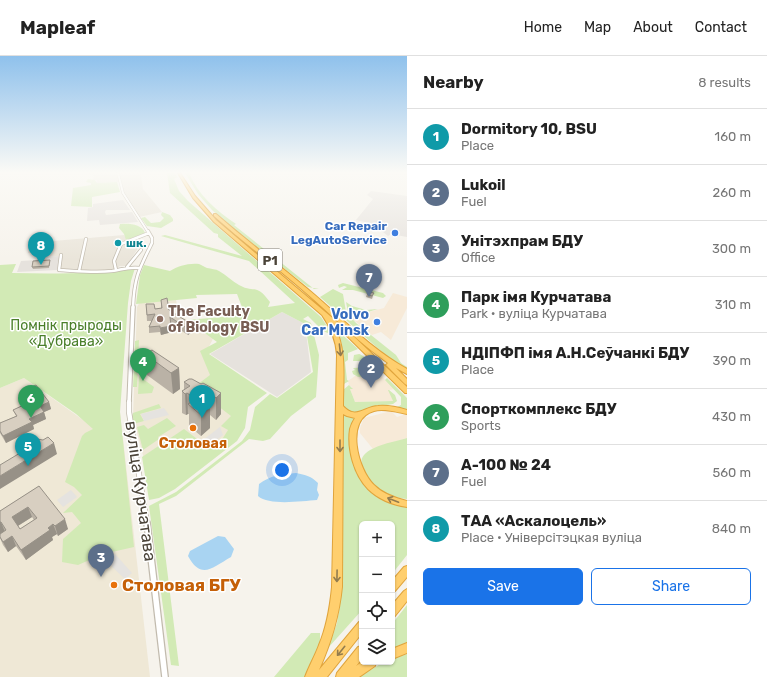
<!DOCTYPE html>
<html lang="en">
<head>
<meta charset="utf-8">
<style>
	body { margin:0; font-family:Rubik,sans-serif; background:#f2f2f2; color:#222 }
	.controls { position:absolute; right:12px; bottom:12px; display:grid; overflow:hidden; border-radius:6px; box-shadow:0 1px 3px #0004 }
	.controls button { width:36px; height:36px; display:grid; place-items:center; padding:0; border:0; border-bottom:1px solid #e0e0e0; background:#fff; color:#222; font:20px sans-serif }
	.you { position:absolute; left:282px; top:414px; width:14px; height:14px; margin:-10px; border:3px solid #fff; border-radius:50%; background:#1a73e8; box-shadow:0 0 0 6px #1a73e833 }
	.badge { display:grid; place-items:center; width:26px; height:26px; border-radius:50%; background:#1a73e8; color:#fff; font-size:13px; font-weight:700 }
	.pin { position:absolute; translate:-50% -33px; filter:drop-shadow(0 1px 2px #0008) }
	.pin::after { content:''; position:absolute; top:21px; width:14px; height:12px; background:inherit; clip-path:polygon(0 0,100% 0,50% 100%) }
	.list { margin:0; padding:0; list-style:none }
	h2 { display:flex; justify-content:space-between; align-items:center; height:52px; margin:0; padding:0 16px; font-size:17px }
	h2 small { font-size:13px; font-weight:400; color:#767676 }
	.list li { display:grid; grid-template-columns:26px 1fr auto; gap:12px; align-items:center; box-sizing:border-box; height:56px; padding:0 16px; border-top:1px solid #e0e0e0 }
	.list b { display:block; font-size:15px; white-space:nowrap }
	.list p { margin:0; font-size:13px; white-space:nowrap; color:#767676 }
	.list em { font-size:13px; font-style:normal; color:#767676 }
	.actions { display:flex; gap:8px; padding:12px 16px }
	.actions a { flex:1; padding:9px 0; border:1px solid #1a73e8; border-radius:6px; text-align:center; font-size:14px; color:#1a73e8 }
	.actions .main { background:#1a73e8; color:#fff }
	.icon { flex:none; width:22px; height:22px; fill:none; stroke:currentColor; stroke-width:2; stroke-linecap:round; stroke-linejoin:round }
	.map { position:relative; flex:none; width:407px; height:621px; overflow:hidden }
	header { display:flex; align-items:center; gap:24px; box-sizing:border-box; height:56px; padding:0 20px; background:#fff; border-bottom:1px solid #e0e0e0 }
	header strong { font-size:19px }
	nav { display:flex; gap:22px; margin-inline-start:auto; font-size:14px }
	main { display:flex }
	aside { flex:1; background:#fff }
	.map>svg:first-child { display:block }
	.residential { fill:#eae5da }
	.commercial { fill:#f7ead8 }
	.industrial { fill:#e6e2dd }
	.education { fill:#efe8d6 }
	.green { fill:#d2eab5 }
	.parking { fill:#e5e3e0 }
	.water { fill:#a9d4f2 }
	.lines { fill:none; stroke-linecap:round; stroke-linejoin:round }
	.street-far4-casing { stroke:#c2bbae; stroke-width:3 }
	.street-far3-casing { stroke:#c2bbae; stroke-width:4 }
	.street-far2-casing { stroke:#c2bbae; stroke-width:5.5 }
	.street-far1-casing { stroke:#c2bbae; stroke-width:6 }
	.street-casing { stroke:#c2bbae; stroke-width:8 }
	.highway-casing { stroke:#e0a43c; stroke-width:2 }
	.street-far4 { stroke:#fff; stroke-width:2 }
	.street-far3 { stroke:#fff; stroke-width:2.5 }
	.street-far2 { stroke:#fff; stroke-width:3.5 }
	.street-far1 { stroke:#fff; stroke-width:4.5 }
	.street { stroke:#fff; stroke-width:5.5 }
	.highway { fill:#ffcf6e; fill-rule:evenodd }
	.wall { fill:#bab2a6; fill-rule:evenodd }
	.shaded-wall { fill:#979187 }
	.building { fill:#d8cfc1; stroke:#979187; fill-rule:evenodd }
	.oneway { stroke:#937c4e }
	.shop-dot { fill:#3f7fe0; stroke:#fff; stroke-width:1.5 }
	.culture-dot { fill:#0f9aa8; stroke:#fff; stroke-width:1.5 }
	.education-dot { fill:#8d6e63; stroke:#fff; stroke-width:1.5 }
	.food-dot { fill:#e8710a; stroke:#fff; stroke-width:1.5 }
	.labels { text-anchor:middle; dominant-baseline:central; stroke-width:3; stroke-linejoin:round; paint-order:stroke }
	.far-shop-label { font-size:12px; font-weight:bold; fill:#366cbe; stroke:#fff; text-anchor:end }
	.far-culture-label { font-size:12px; font-weight:bold; fill:#0d838f; stroke:#fff; text-anchor:start }
	.shield { fill:#fff; stroke:#817c74; stroke-width:1 }
	.shield-label { font-size:13px; font-weight:bold; fill:#4b4439 }
	.education-label { font-size:14px; font-weight:bold; fill:#785e54; stroke:#fff; text-anchor:start }
	.shop-label { font-size:14px; font-weight:bold; fill:#366cbe; stroke:#fff; text-anchor:end }
	.park-label { font-size:14px; fill:#4a7f2a; stroke:#fff }
	.food-label { font-size:14px; font-weight:bold; fill:#c56008; stroke:#fff }
	.near-street-label { font-size:17px; fill:#4b4439; stroke:#fff }
	.near-food-label { font-size:17px; font-weight:bold; fill:#c56008; stroke:#fff; text-anchor:start }
</style>
</head>
<body>
<header>
<strong>Mapleaf</strong>
<nav><a>Home</a><a>Map</a><a>About</a><a>Contact</a></nav>
</header>
<main>
<div class="map">
<svg width="407" height="621" viewBox="0 0 407 621">
	<rect width="100%" height="100%" fill="#f6f3ec"/>
	<!-- residential -->
	<path class="residential" d="M87,117H108L115,119L120,118V117H138L141,119L143,133L162,156L139,161L123,136L122,126L97,127V124H93L94,120Z
		M124,179L127,182L125,187L141,188L126,210H120L114,214L83,215L63,213L60,211L61,200L38,201L39,196L28,197L29,193L34,192L38,185H53Z"/>
	<!-- commercial -->
	<path class="commercial" d="M393,237L407,241V252L391,284L381,276L372,279L350,261L384,252Z
		M380,319L395,333L389,334L393,345L355,346L350,333H352V331L349,329L348,325L355,320Z
		M391,355L397,361L406,358L407,359V382L373,393L360,377V372L364,362Z"/>
	<!-- industrial -->
	<path class="industrial" d="M371,135L407,140V181L391,178L388,180L373,168L356,164L373,143L367,139Z
		M123,144L130,154H106L105,156L106,159L132,156L138,166L100,169L99,164L87,165L88,152L93,151V148Z
		M60,200L57,214L17,216L21,205L37,204L38,201Z
		M282,256L305,268L311,316L277,341L210,298Z"/>
	<!-- education -->
	<path class="education" d="M176,244L179,259L186,263L191,264L215,279L204,300L238,360L225,384L210,397L144,403L133,361L137,251L140,246Z
		M24,322L90,369L120,356L150,621H0V332Z"/>
	<!-- green -->
	<path class="green" d="M167,117H175L177,121L174,123L179,135L188,145L321,261L331,276L330,278L323,275L308,260L303,263L311,267L319,299L316,341L291,360L270,383L263,385L249,383L176,440L159,448L179,610L171,609L149,450L176,436L242,385L250,374L255,351L270,338L277,342L313,316L305,268L282,256L209,298L267,337L248,351L245,372L237,385L175,433L159,442L149,444L142,401L184,373L209,392L223,382L228,374L221,370L231,360L218,350L198,328L210,319L200,295L217,286L187,264L245,259L237,238L196,239L197,242L136,248L140,219L144,209L170,215C178,210 188,207 199,208C202,209 204,211 207,212C211,213 216,213 219,215C226,219 232,225 239,229C255,238 255,226 270,246L268,251L295,247L249,205L161,180L165,179L242,200L218,181V178L214,177L170,137Z
		M185,117H189C198,139 217,155 236,168L234,169L314,233H319L308,231L231,171L212,154L198,138Z
		M88,123L95,124L97,127L117,126L120,136L92,141V151L71,150L73,132L91,129V127L86,126Z
		M162,156L170,159L173,163V165L161,172L147,170L141,162L145,161L151,167L160,166L164,162L161,159Z
		M120,168C129,167 142,168 145,177L126,184L124,178L119,172Z
		M16,208L12,217C53,218 94,218 135,212L131,225L128,247L120,356L134,491L103,498L78,509L62,506L63,483L81,467L72,456L63,457L82,439L74,431L65,426L82,380L85,377L93,373L76,358L24,322L0,332V209Z
		M343,227L383,237L386,240L383,242L353,234H342L347,231L344,230L339,232L338,229Z
		M333,233L343,238L346,256L356,267L396,299L401,307L407,311V314L391,304L320,241Z
		M346,246L352,250L366,254L378,253L354,260L348,256Z
		M336,273L358,293L348,297V304L345,306L347,324L349,325L344,328L341,285Z
		M139,284L137,331H133L135,285Z
		M359,298C364,299 379,312 382,317L380,319L358,321L353,318L352,315L355,314L353,312L370,311L365,305H353L354,299Z
		M139,320L154,331L152,337L138,338Z
		M387,322L407,342V355L395,352L401,349V341L385,324Z
		M349,329L353,333H350L355,346L393,345L388,334H389L395,339L397,345L393,348L369,352L359,357L353,358L344,353L343,334Z
		M159,348L161,352L140,358L144,365L133,368L132,360L133,357Z
		M344,359L355,362L350,378L365,427L407,450V499L392,518V468H362V554L328,592L337,567L340,547Z
		M167,362L176,370L158,381L159,383L143,394L137,371L144,369L148,373Z
		M407,382V443C385,440 373,434 364,413C361,408 360,404 364,399C373,389 394,386 407,382Z
		M407,549V589L392,594V568Z
		M311,577H320V587L305,621H274Z
		M407,598V621H358L384,606H392V603Z"/>
	<!-- parking -->
	<path class="parking" d="M164,352L169,359L144,365L141,358Z
		M220,371L223,379L210,389L203,384Z
		M71,434L77,441L63,451L57,444Z
		M115,498L132,517L125,523L107,506Z"/>
	<!-- water -->
	<path class="water" d="M296,417C306,419 311,420 318,427L317,434L319,439L317,444C302,445 269,450 258,440L259,428C271,419 282,418 296,417Z
		M218,480L225,481L234,493L231,501C212,512 201,524 188,500L190,495Z"/>
	<g class="lines">
		<defs>
			<path id="street-far4" d="M118,117L123,137L148,176"/>
			<path id="street-far3" d="M61,199L59,214C77,215 95,217 112,215C124,213 127,211 140,212
				M127,211L141,194
				M116,214L114,205L121,188L149,177
				M79,215L86,183
				M133,252C134,222 139,213 152,187V182L148,175"/>
			<path id="street-far2" d="M129,347L133,251"/>
			<path id="street-far1" d="M129,346V356L147,468"/>
			<path id="street" d="M147,467L165,621"/>
			<path id="highway" d="M178,117H180L195,140L216,164L349,276L407,331V337H405L345,278L334,269C347,293 343,323 343,350C356,364 363,351 378,350C388,349 397,351 407,354V358C397,356 384,352 374,355C344,363 358,414 374,429C383,438 395,442 407,445V451C393,449 378,443 368,433C354,419 347,393 350,373C351,369 353,365 355,362L347,360L343,358L342,531C339,561 331,587 319,614L359,566L362,564V577L327,621H305C309,610 315,600 319,589C327,570 330,551 332,531L337,299C336,284 331,272 322,259L214,166L193,142Z
				M214,158H216C247,185 279,209 310,235C342,262 371,293 407,313V318L396,312L407,323V329L405,328L386,309L388,307C358,286 333,260 305,236C275,210 243,186 214,160Z
				M407,510V521L395,535L392,537V525L404,511Z
				M407,533V545L395,560L392,562V549L404,535Z
				M407,587V597L392,603V593Z
				M362,590V603L356,610L362,606H376L375,610L359,621H336L337,617L358,591Z"/>
		</defs>
		<!-- street-far4 casing -->
		<use href="#street-far4" class="street-far4-casing"/>
		<!-- street-far3 casing -->
		<use href="#street-far3" class="street-far3-casing"/>
		<!-- street-far2 casing -->
		<use href="#street-far2" class="street-far2-casing"/>
		<!-- street-far1 casing -->
		<use href="#street-far1" class="street-far1-casing"/>
		<!-- street casing -->
		<use href="#street" class="street-casing"/>
		<!-- highway casing -->
		<use href="#highway" class="highway-casing"/>
		<!-- street-far4 -->
		<use href="#street-far4" class="street-far4"/>
		<!-- street-far3 -->
		<use href="#street-far3" class="street-far3"/>
		<!-- street-far2 -->
		<use href="#street-far2" class="street-far2"/>
		<!-- street-far1 -->
		<use href="#street-far1" class="street-far1"/>
		<!-- street -->
		<use href="#street" class="street"/>
		<!-- highway -->
		<use href="#highway" class="highway"/>
	</g>
	<!-- wall -->
	<path class="wall" d="M50,205L49,212L33,213L32,211Z
		M367,238L373,240L372,243L366,241Z
		M161,244L169,254L193,269V275L188,279L171,268L172,276L161,279L160,276L149,277V271L152,265H147L146,248L155,253L161,252Z
		M145,298L179,312L180,333L173,338L147,319Z
		M184,326L201,328L221,337V358L216,364L210,359V372L201,380L189,370V358H188L186,359L182,357V335L184,334Z
		M21,336L49,346L51,353L44,356L46,363L33,369L34,373L6,387L0,377V367L16,360L13,354L26,348L23,343Z
		M39,430L68,473L58,480L57,478L52,481L53,484L26,504L16,490L8,496L3,489L0,482V455ZM32,461L34,464L20,473L18,470Z"/>
	<!-- shaded-wall -->
	<path class="shaded-wall" d="M193,269V275L188,279V273Z
		M171,270L172,276L161,279L160,272Z
		M179,312L180,333L173,338L171,317Z
		M198,334V355L191,350L190,339Z
		M187,337L188,358L186,359L185,338Z
		M209,337V352L210,351V372L201,380V359L206,354V340Z
		M221,337V358L216,364V342Z
		M49,346L51,353L42,357L40,350Z
		M44,356L46,363L33,369L34,373L6,387L3,380L29,363Z
		M54,387L57,398L0,433V420Z
		M28,451L32,461L16,471L12,461Z
		M65,463L68,473L58,480L55,470Z
		M0,466H1L5,476L0,479Z
		M53,468L57,478L52,481L53,484L26,504L21,494L48,472Z
		M12,480L16,490L8,496L3,486Z"/>
	<!-- building -->
	<path class="building" d="M50,204L49,210L32,211L33,205Z
		M368,236L374,237L372,240L367,238Z
		M167,242L169,254L193,269L188,273L170,261L171,270L160,272V270L149,271L155,258L147,259L146,248H154L155,253L162,252L161,244Z
		M152,294L179,312L171,317L145,298Z
		M189,323H192L201,328L203,327L221,337L216,342L209,337L206,340L198,334L190,339L187,337L185,338L182,335L190,330L184,326Z
		M36,329L49,346L40,350L44,356L29,363L32,366L3,380L0,375V367L17,360L13,354L28,347L21,336Z
		M198,342L210,351L201,359L188,348Z
		M48,381L54,387L0,420V409L35,388L37,383L43,384Z
		M39,430L65,463L55,470L53,468L48,472L50,474L21,494L12,480L3,486L0,481V478L6,474L1,466H0V455ZM28,451L37,462L20,473L12,461Z"/>
	<!-- one-way arrows -->
	<defs><path id="oneway-shaft" d="M-6 0H5M1.5-3L5.5 0L1.5 3" fill="none" stroke-width="1.6" stroke-linecap="round" stroke-linejoin="round"/></defs>
	<g class="oneway">
		<use href="#oneway-shaft" transform="translate(340 294) rotate(84)"/>
		<use href="#oneway-shaft" transform="translate(340 390) rotate(90)"/>
		<use href="#oneway-shaft" transform="translate(393 444) rotate(-159)"/>
		<use href="#oneway-shaft" transform="translate(337 520) rotate(91)"/>
		<use href="#oneway-shaft" transform="translate(341 595) rotate(129)"/>
	</g>
	<!-- sky -->
	<linearGradient id="sky" x2="0" y2="1"><stop stop-color="#8fc1ec"/><stop offset="0.57" stop-color="#fbfaf6"/><stop offset="1" stop-color="#fbfaf6" stop-opacity="0"/></linearGradient>
	<rect width="407" height="204" fill="url(#sky)"/>
	<!-- markers -->
	<g class="shop-dot">
		<circle cx="395" cy="177" r="4"/>
		<circle cx="377" cy="266" r="4"/>
	</g>
	<circle class="culture-dot" cx="118" cy="187" r="4"/>
	<circle class="education-dot" cx="160" cy="263" r="4"/>
	<g class="food-dot">
		<circle cx="193" cy="372" r="4"/>
		<circle cx="114" cy="529" r="4"/>
	</g>
	<g class="labels">
		<!-- far-shop labels -->
		<g class="far-shop-label">
			<text x="387" y="170">Car Repair<tspan x="387" dy="14">LegAutoService</tspan></text>
		</g>
		<!-- far-culture labels -->
		<g class="far-culture-label">
			<text x="126" y="187">шк.</text>
		</g>
		<!-- shield labels -->
		<rect class="shield" x="258" y="193" width="24" height="22" rx="3"/>
		<g class="shield-label">
			<text x="270" y="204">Р1</text>
		</g>
		<!-- education labels -->
		<g class="education-label">
			<text x="168" y="255">The Faculty<tspan x="168" dy="16">of Biology BSU</tspan></text>
		</g>
		<!-- shop labels -->
		<g class="shop-label">
			<text x="369" y="258">Volvo<tspan x="369" dy="16">Car Minsk</tspan></text>
		</g>
		<!-- park labels -->
		<g class="park-label">
			<text x="66" y="269">Помнік прыроды<tspan x="66" dy="16">«Дубрава»</tspan></text>
		</g>
		<!-- food labels -->
		<g class="food-label">
			<text x="193" y="387">Столовая</text>
		</g>
		<!-- near-street labels -->
		<g class="near-street-label">
			<text transform="translate(141 435) rotate(82)">вуліца Курчатава</text>
		</g>
		<!-- near-food labels -->
		<g class="near-food-label">
			<text x="122" y="529">Столовая БГУ</text>
		</g>
	</g>
</svg>
<div class="controls">
<button>+</button>
<button>−</button>
<button><svg class="icon" aria-label="locate" viewBox="0 0 24 24"><circle cx="12" cy="12" r="6"/><path d="M12 2v4M12 18v4M2 12h4M18 12h4"/></svg></button>
<button><svg class="icon" aria-label="layers" viewBox="0 0 24 24"><path d="M12 4l9 5-9 5-9-5zM3 14l9 5 9-5"/></svg></button>
</div>
<div class="you"></div>
<div class="pin badge" style="left:202px;top:362px;background:#0f9aa8">1</div>
<div class="pin badge" style="left:371px;top:332px;background:#5c6f8a">2</div>
<div class="pin badge" style="left:101px;top:521px;background:#5c6f8a">3</div>
<div class="pin badge" style="left:143px;top:325px;background:#2e9e5b">4</div>
<div class="pin badge" style="left:28px;top:410px;background:#0f9aa8">5</div>
<div class="pin badge" style="left:31px;top:362px;background:#2e9e5b">6</div>
<div class="pin badge" style="left:369px;top:241px;background:#5c6f8a">7</div>
<div class="pin badge" style="left:41px;top:209px;background:#0f9aa8">8</div>
</div>
<aside>
<h2>Nearby<small>8 results</small></h2>
<ul class="list">
<li><span class="badge" style="background:#0f9aa8">1</span><div><b>Dormitory 10, BSU</b><p>Place</p></div><em>160 m</em></li>
<li><span class="badge" style="background:#5c6f8a">2</span><div><b>Lukoil</b><p>Fuel</p></div><em>260 m</em></li>
<li><span class="badge" style="background:#5c6f8a">3</span><div><b>Унітэхпрам БДУ</b><p>Office</p></div><em>300 m</em></li>
<li><span class="badge" style="background:#2e9e5b">4</span><div><b>Парк імя Курчатава</b><p>Park · вуліца Курчатава</p></div><em>310 m</em></li>
<li><span class="badge" style="background:#0f9aa8">5</span><div><b>НДІПФП імя А.Н.Сеўчанкі БДУ</b><p>Place</p></div><em>390 m</em></li>
<li><span class="badge" style="background:#2e9e5b">6</span><div><b>Спорткомплекс БДУ</b><p>Sports</p></div><em>430 m</em></li>
<li><span class="badge" style="background:#5c6f8a">7</span><div><b>А-100 № 24</b><p>Fuel</p></div><em>560 m</em></li>
<li><span class="badge" style="background:#0f9aa8">8</span><div><b>ТАА «Аскалоцель»</b><p>Place · Універсітэцкая вуліца</p></div><em>840 m</em></li>
</ul>
<div class="actions"><a class="main">Save</a><a>Share</a></div>
</aside>
</main>
</body>
</html>
